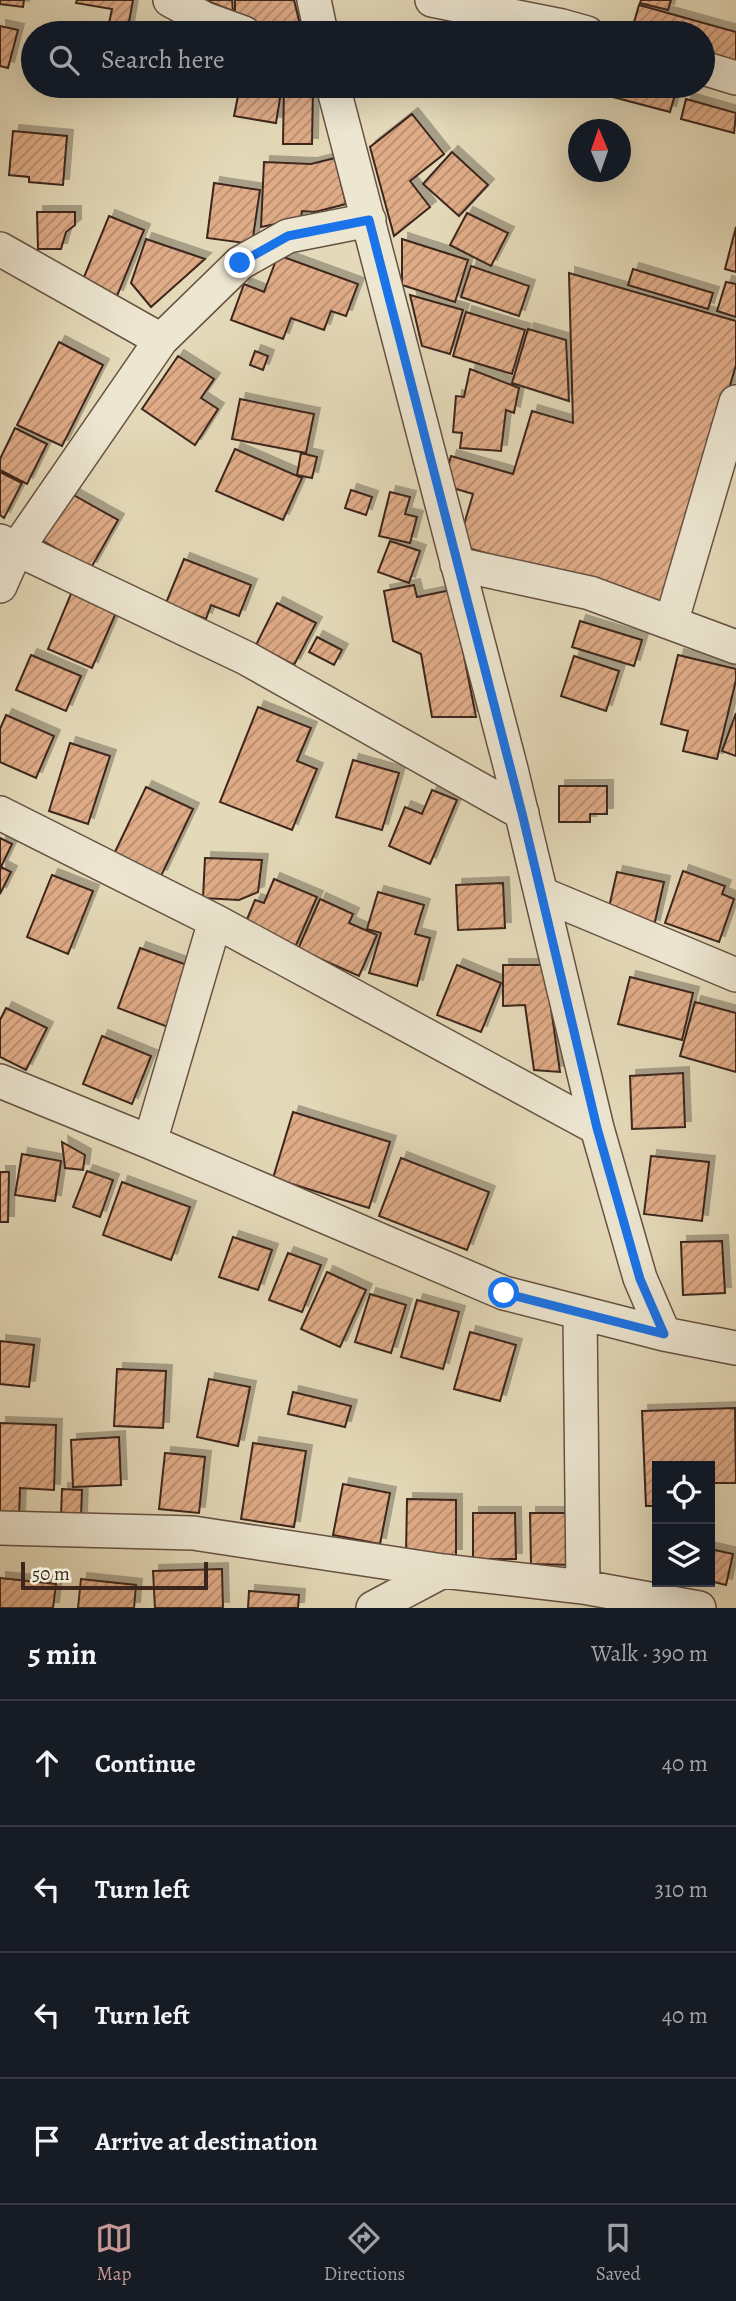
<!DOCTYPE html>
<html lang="en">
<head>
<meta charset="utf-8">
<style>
	body { margin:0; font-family:Alegreya,serif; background:#242831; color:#f1f3f6 }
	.controls { position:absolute; right:21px; bottom:21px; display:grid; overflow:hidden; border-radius:0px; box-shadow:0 7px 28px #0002 }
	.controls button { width:63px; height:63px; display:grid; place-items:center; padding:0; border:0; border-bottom:2px solid #363941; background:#171b24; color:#f1f3f6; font:35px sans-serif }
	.compass { position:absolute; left:568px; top:119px; width:63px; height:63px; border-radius:50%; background:#171b24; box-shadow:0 7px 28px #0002; rotate:358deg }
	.scale { position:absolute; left:21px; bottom:18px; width:187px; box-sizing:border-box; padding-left:7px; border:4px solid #3c251c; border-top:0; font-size:19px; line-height:24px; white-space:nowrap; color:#3c251c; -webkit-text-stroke:5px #ede6d1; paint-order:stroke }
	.stop { position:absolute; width:21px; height:21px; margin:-16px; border:5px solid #1a73e8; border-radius:50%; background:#fff }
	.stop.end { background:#1a73e8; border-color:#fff; box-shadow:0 2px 7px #0008 }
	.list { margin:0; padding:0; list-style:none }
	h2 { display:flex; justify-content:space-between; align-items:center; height:91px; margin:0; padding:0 28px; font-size:30px }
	h2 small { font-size:23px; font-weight:400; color:#9ea1a6 }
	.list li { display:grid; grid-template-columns:46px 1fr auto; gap:21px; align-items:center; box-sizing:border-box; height:126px; padding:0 28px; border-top:2px solid #363941 }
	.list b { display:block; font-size:26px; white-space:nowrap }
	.list em { font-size:23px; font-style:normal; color:#9ea1a6 }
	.icon { flex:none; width:38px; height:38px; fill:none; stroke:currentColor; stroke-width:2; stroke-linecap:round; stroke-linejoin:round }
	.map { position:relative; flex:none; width:736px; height:1608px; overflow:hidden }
	.search { position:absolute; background:#171b24; box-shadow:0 7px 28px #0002; left:21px; right:21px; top:21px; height:77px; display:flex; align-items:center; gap:18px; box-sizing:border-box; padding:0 24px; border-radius:38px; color:#9ea1a6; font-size:26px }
	.sheet { height:595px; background:#171b24 }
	nav { display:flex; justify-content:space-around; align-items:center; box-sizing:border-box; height:98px; border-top:2px solid #363941; background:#171b24; font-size:19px; color:#9ea1a6 }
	nav a { display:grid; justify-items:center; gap:4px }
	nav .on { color:#c59692 }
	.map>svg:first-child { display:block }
	.building { fill:url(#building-hatch); stroke:#3c251c; stroke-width:2; filter:url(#shadow) }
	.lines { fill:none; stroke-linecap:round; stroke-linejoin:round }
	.minor-casing { stroke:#665243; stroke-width:36 }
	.minor { stroke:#ede6d1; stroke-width:33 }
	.route { stroke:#1a73e8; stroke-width:9 }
</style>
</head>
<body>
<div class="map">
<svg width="736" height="1608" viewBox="0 0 736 1608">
	<defs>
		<pattern id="building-hatch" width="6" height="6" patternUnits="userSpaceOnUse" patternTransform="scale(1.75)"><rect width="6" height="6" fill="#e0ac88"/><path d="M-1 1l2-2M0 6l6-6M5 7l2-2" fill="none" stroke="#b78c6e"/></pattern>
		<filter id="shadow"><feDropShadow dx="6" dy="-6" stdDeviation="0" flood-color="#0004"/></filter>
	</defs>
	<rect width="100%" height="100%" fill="#e4d9b8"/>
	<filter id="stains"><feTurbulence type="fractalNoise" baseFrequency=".00286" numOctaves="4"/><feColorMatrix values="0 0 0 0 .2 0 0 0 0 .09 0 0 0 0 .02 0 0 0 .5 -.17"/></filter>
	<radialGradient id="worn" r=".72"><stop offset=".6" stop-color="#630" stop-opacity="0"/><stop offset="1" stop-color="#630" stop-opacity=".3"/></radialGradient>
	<!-- building -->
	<path class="building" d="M0,0H24L23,7L0,4Z
		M77,0H133L127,33H107L112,9L76,3Z
		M205,0H232L233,11Z
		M235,0H294L302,33H277L235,14Z
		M641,0H671L668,10L640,3Z
		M639,5L736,32V63L703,54V33H631Z
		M0,26L18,30L8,68L0,66Z
		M240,86H282L276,123L234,116Z
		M284,86H313L312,144H283Z
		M592,86H656L676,91L670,112L590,91Z
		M686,99L736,113L734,133L681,119Z
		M412,114L444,154L410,181L430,207L394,236L370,147Z
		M13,131L67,136L63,185L29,182V177L9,175Z
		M452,152L488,185L459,216L423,184Z
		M335,158L346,204L315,212L302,211L301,219L261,227L264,162L311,164Z
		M214,183L260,190L252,244L207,238Z
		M37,212H75V225L66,232L61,249H38Z
		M467,213L508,233L491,266L450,245Z
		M109,216L144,230L117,296L82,282Z
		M736,227V272L725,269Z
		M146,239L205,259L151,307L131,283Z
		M402,239L468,260L455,302L402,285Z
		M278,255L358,284L346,316L331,311L324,330L291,318L283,339L231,320L244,284L264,292Z
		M471,266L529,286L519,316L461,297Z
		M633,269L713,293L708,309L628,285Z
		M569,273L736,321V365L667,605L458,545L473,494L443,485L451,456L513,474L532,411L573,423Z
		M726,282L736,284V317L717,311Z
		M410,295L463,310L450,354L422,346Z
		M466,312L525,330L512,374L453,356Z
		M528,329L566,340L569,401L512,383Z
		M59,342L103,365L62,446L17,425Z
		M255,351L268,356L263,370L250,365Z
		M178,356L214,379L201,398L218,409L195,445L142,409Z
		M470,369L519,388L514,413L506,410L501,451L460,448L462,433L453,432L456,396L464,397Z
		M240,399L314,414L306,453L232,439Z
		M15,428L47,444L27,484L0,470V459Z
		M235,449L302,478L283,520L216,491Z
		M301,453L317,457L312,478L297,475Z
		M0,472L22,483L4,518L0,515Z
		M351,490L372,497L366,515L345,508Z
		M390,492L410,497L405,514L417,517L410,543L379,536Z
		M70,493L118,520L91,568L43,541Z
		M390,541L420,551L409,583L378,572Z
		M184,559L251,585L239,616L211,605L206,619L166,603Z
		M414,585L417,597L451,590L476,717H432L421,654L393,641L384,591Z
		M73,589L118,608L92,668L48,649Z
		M277,603L316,623L294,665L256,645Z
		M580,621L642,640L634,666L572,647Z
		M317,637L342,650L334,665L309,652Z
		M31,655L81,676L66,711L16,690Z
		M678,655L736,669V680L717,759L683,751L688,731L661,724Z
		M574,656L619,671L606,711L561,696Z
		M258,707L311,728L297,761L317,769L292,830L220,802Z
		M736,713V756L722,751Z
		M6,715L54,736L36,778L0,762V729Z
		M70,743L110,756L88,824L49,811Z
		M353,760L399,773L382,830L336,817Z
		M559,786H607V814H590V822H559Z
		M146,787L193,809L161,876L114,854Z
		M432,790L457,800L430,864L389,846L405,807L422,814Z
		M0,838L12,844L1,867L11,872L0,894Z
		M205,858L262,860L258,892L239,900L203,898Z
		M683,871L725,886L722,894L734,899L719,942L665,923Z
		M617,872L664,882L654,926L607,916Z
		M52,875L93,891L68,954L27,937Z
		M274,879L317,897L294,950L243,929L255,900L264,903Z
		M503,883L505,928L458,930L456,885Z
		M378,892L424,905L415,934L430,938L417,986L369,973L381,933L367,929Z
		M320,899L353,914L349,923L377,935L359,976L298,949Z
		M140,948L190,966L168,1027L118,1008Z
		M457,965L501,983L481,1032L437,1015Z
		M503,965H545L560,1072L534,1070L525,1005L503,1006Z
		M630,977L693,993L682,1040L618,1024Z
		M695,1002L736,1013V1072L680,1056Z
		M6,1008L47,1028L26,1070L0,1057V1020Z
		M102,1036L151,1056L132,1104L83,1084Z
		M683,1073L685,1127L632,1129L630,1076Z
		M293,1112L390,1142L369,1208L273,1178Z
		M62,1142L85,1155L83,1170L65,1168Z
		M22,1154L61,1161L55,1201L15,1195Z
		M651,1156L709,1162L702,1221L644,1214Z
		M401,1158L489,1192L467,1250L379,1216Z
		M87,1171L113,1180L100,1217L73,1207Z
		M0,1172H9L8,1222H0Z
		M122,1182L190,1207L171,1260L103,1235Z
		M233,1237L272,1250L258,1290L219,1277Z
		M722,1241L725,1293L683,1295L681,1242Z
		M288,1253L321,1265L302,1312L269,1300Z
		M327,1272L366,1290L340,1347L301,1329Z
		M370,1294L406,1305L391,1353L355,1342Z
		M417,1300L459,1312L443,1369L401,1357Z
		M470,1332L516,1345L500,1401L454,1389Z
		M0,1341L34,1345L29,1387L0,1384Z
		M117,1369L166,1371L163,1428L114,1426Z
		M209,1379L250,1387L238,1446L197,1437Z
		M293,1392L351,1406L345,1427L288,1414Z
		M735,1408L736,1483H710V1466H657V1506H646L642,1411Z
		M0,1423L56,1425L54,1490L20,1488L19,1519L0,1518Z
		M119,1437L121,1485L73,1487L71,1440Z
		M253,1443L306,1451L294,1527L241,1519Z
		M165,1453L205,1457L199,1513L159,1509Z
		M343,1484L390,1493L380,1544L333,1535Z
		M62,1489L82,1490L81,1517L61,1516Z
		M407,1499L456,1500V1555H406Z
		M473,1513H515L516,1559H473Z
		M530,1513H574V1565L531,1564Z
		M710,1549L733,1554L726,1585L710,1581Z
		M222,1569L223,1608H155L153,1571Z
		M0,1578L56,1584L53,1608H0Z
		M81,1579L136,1585L134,1608H78Z
		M249,1591L299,1595L298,1608H248Z"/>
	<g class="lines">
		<defs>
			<path id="minor" d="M170,0L205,19L244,33
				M314,0L321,33
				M432,0L562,26L587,33
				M703,68L736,78
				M333,86L511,769L597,1128L640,1278L664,1334
				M0,249L161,340
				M0,541L246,658L522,813
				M457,564L590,593L736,647
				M0,586L16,550L161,340L240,263L288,236L369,220
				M671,623L736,402
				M0,813L215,921L597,1128
				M542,894L736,975
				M0,1081L150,1142L504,1293L664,1334L736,1348
				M150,1142L215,921
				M580,1313L583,1587
				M0,1528L193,1533L443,1571L583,1587L699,1608
				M373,1608L443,1571"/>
		</defs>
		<!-- minor casing -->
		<use href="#minor" class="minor-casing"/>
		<!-- minor -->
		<use href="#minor" class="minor"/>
	</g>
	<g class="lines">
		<!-- route -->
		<path class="route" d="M240,263L288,236L369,220L522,813L597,1128L640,1279L664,1334L504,1293"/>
	</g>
	<rect width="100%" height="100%" filter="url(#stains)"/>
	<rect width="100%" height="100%" fill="url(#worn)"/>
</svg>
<div class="controls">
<button><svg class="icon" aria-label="locate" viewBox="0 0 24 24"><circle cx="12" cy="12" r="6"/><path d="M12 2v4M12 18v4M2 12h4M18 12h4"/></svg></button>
<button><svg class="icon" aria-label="layers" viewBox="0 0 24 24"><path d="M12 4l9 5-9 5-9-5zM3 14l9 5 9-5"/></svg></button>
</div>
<svg class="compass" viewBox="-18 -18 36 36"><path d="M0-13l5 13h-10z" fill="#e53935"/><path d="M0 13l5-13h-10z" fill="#9ea1a6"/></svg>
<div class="scale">50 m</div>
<div class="stop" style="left:504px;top:1293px"></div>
<div class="stop end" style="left:240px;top:263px"></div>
<div class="search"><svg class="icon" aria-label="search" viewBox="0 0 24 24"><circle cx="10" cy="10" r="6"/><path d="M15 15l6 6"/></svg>Search here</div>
</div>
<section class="sheet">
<h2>5 min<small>Walk · 390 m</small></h2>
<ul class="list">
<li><svg class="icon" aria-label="ahead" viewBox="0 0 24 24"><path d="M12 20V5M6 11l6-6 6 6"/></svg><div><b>Continue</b></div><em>40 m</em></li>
<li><svg class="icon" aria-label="left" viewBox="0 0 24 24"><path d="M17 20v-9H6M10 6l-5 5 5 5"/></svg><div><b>Turn left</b></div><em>310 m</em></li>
<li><svg class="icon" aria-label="left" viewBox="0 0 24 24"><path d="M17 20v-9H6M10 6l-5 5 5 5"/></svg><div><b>Turn left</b></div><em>40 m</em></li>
<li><svg class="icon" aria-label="arrive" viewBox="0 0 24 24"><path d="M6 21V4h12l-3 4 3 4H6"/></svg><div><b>Arrive at destination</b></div></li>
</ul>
</section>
<nav>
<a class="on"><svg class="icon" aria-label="map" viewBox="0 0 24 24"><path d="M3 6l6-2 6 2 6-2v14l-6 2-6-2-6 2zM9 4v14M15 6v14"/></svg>Map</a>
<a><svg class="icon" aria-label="directions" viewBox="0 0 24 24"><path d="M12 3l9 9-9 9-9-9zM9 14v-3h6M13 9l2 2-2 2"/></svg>Directions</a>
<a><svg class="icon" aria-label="saved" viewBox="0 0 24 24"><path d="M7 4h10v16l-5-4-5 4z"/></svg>Saved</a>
</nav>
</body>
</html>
